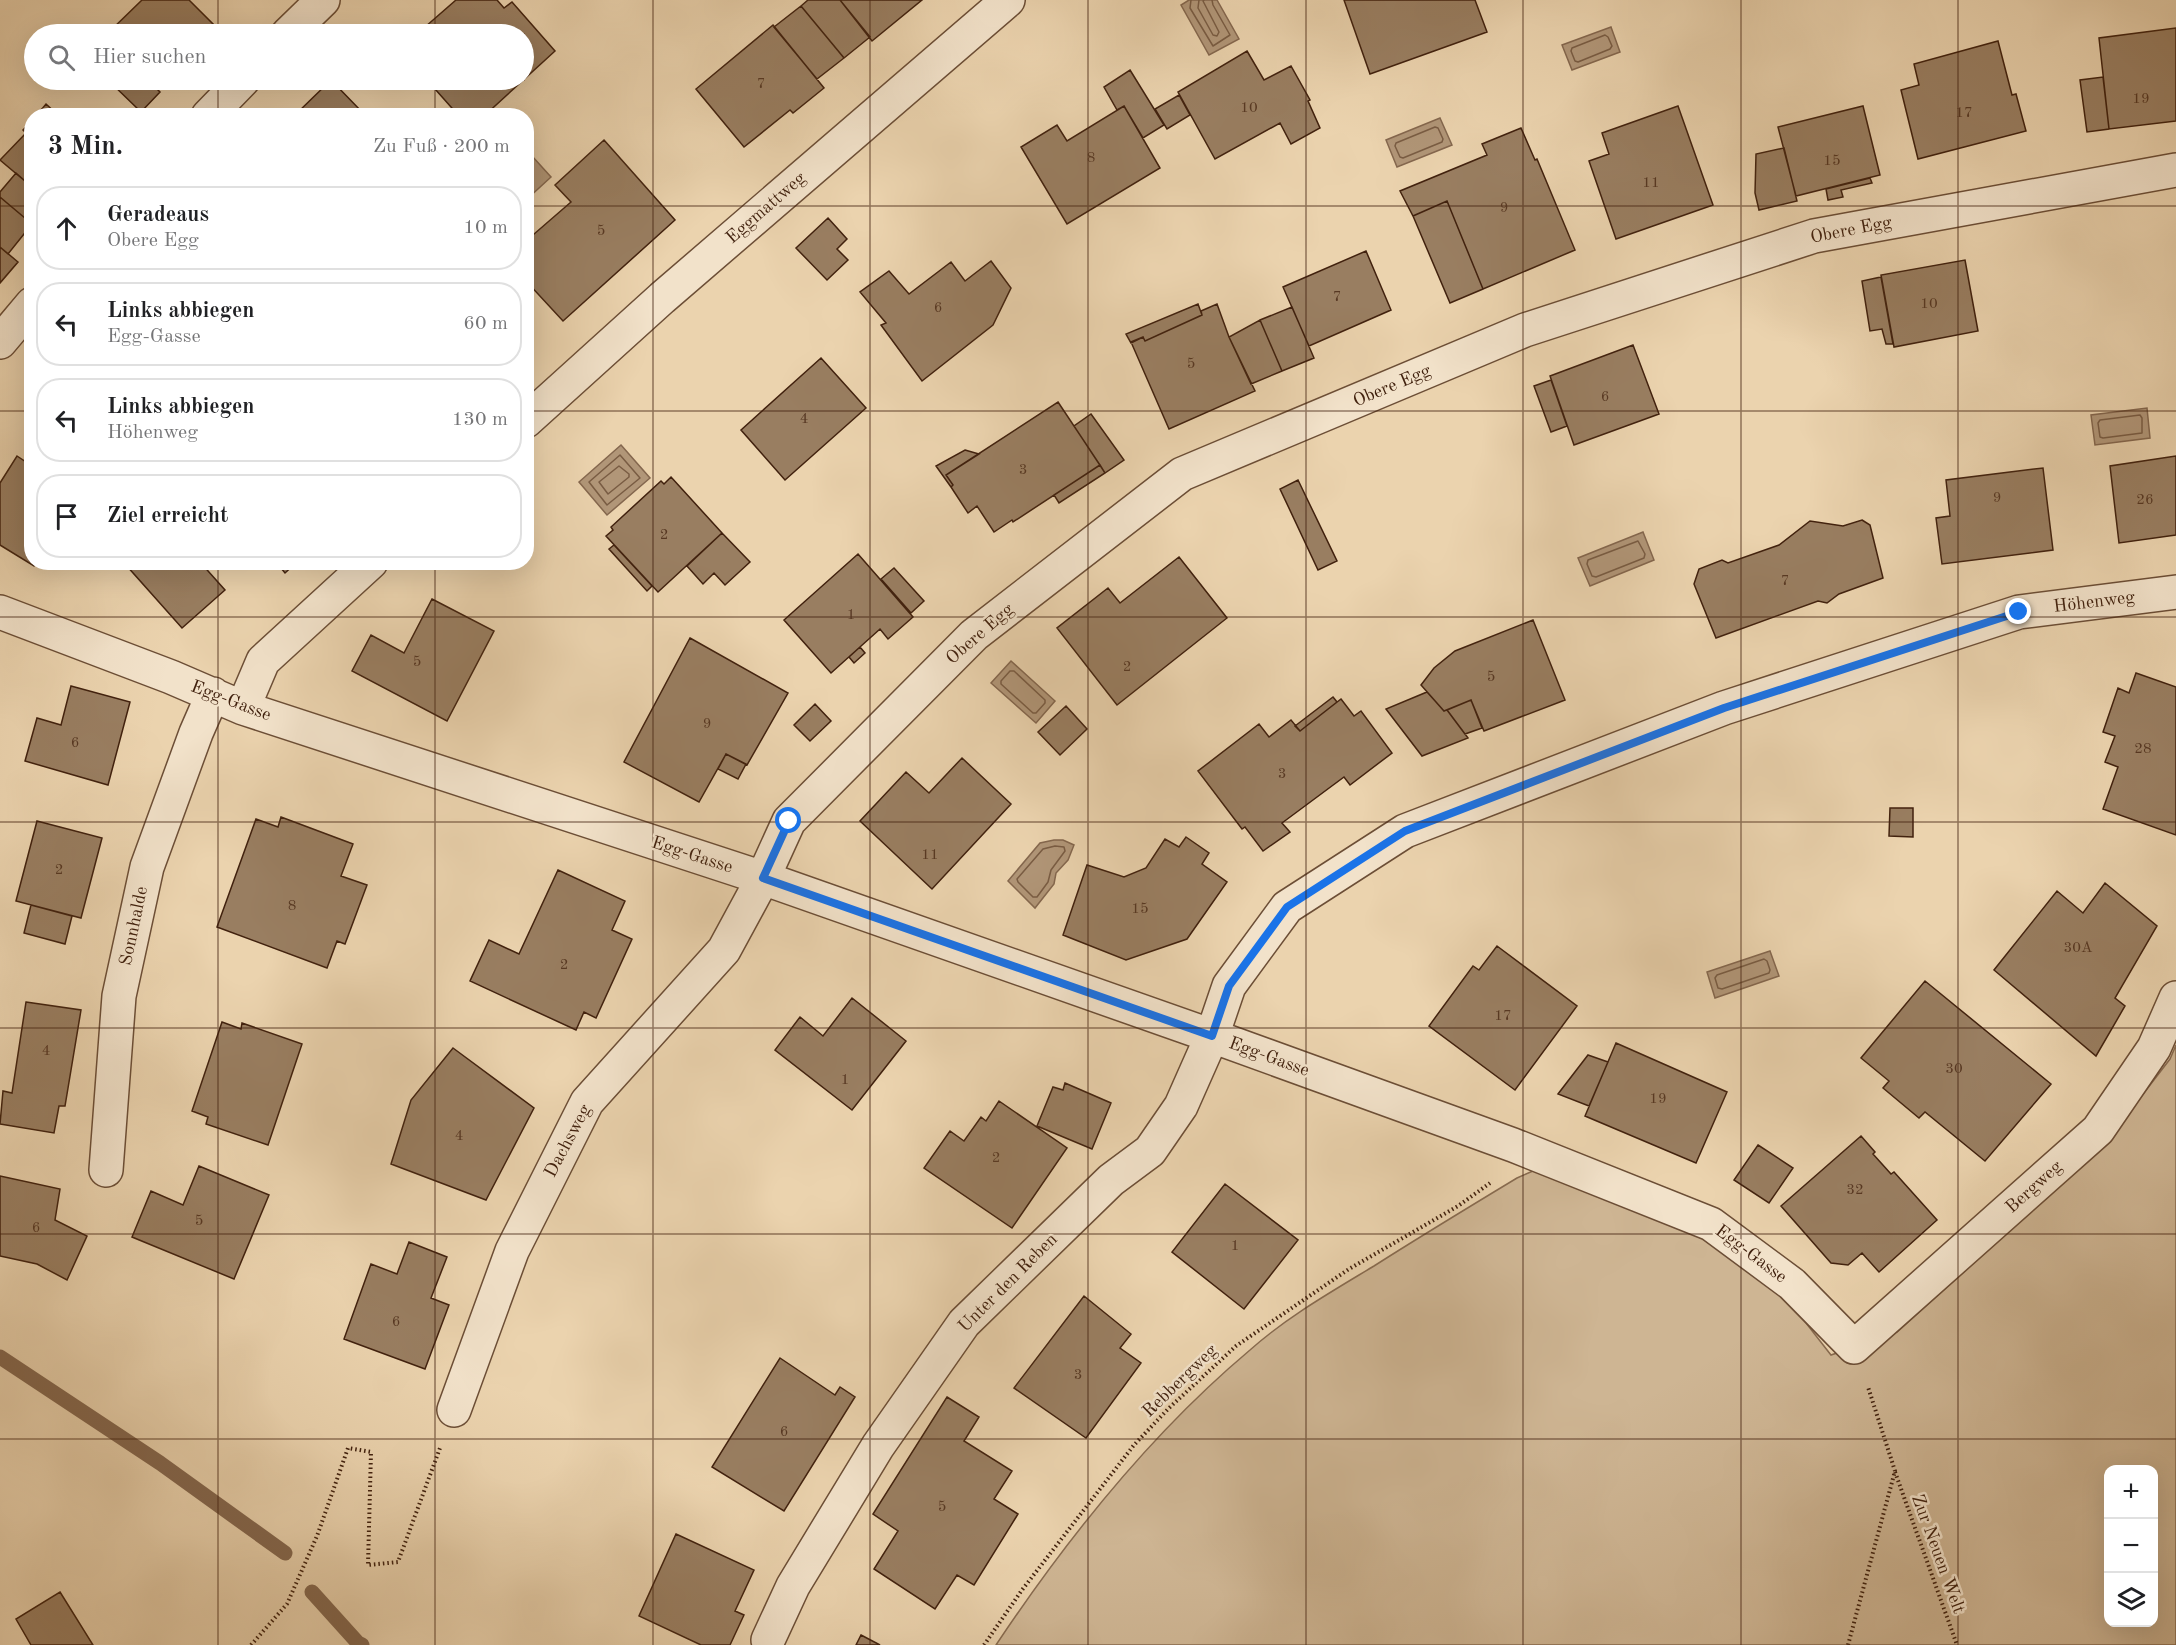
<!DOCTYPE html>
<html lang="de">
<head>
<meta charset="utf-8">
<style>
	body { margin:0; font-family:"Old Standard TT",serif; background:#f6f6f6; color:#202124 }
	.controls { position:absolute; right:18px; bottom:18px; display:grid; overflow:hidden; border-radius:12px; box-shadow:0 6px 24px #0002 }
	.controls button { width:54px; height:54px; display:grid; place-items:center; padding:0; border:0; border-bottom:2px solid #e0e0e0; background:#fff; color:#202124; font:30px sans-serif }
	.stop { position:absolute; width:18px; height:18px; margin:-14px; border:4px solid #1a73e8; border-radius:50%; background:#fff }
	.stop.end { background:#1a73e8; border-color:#fff; box-shadow:0 2px 6px #0008 }
	.list { margin:0; padding:0; list-style:none }
	h2 { display:flex; justify-content:space-between; align-items:center; height:78px; margin:0; padding:0 24px; font-size:26px }
	h2 small { font-size:20px; font-weight:400; color:#757577 }
	.list li { display:grid; grid-template-columns:39px 1fr auto; gap:18px; align-items:center; box-sizing:border-box; height:84px; margin:0 12px 12px; padding:0 12px; border:2px solid #e0e0e0; border-radius:24px }
	.list b { display:block; font-size:22px; white-space:nowrap }
	.list p { margin:0; font-size:20px; white-space:nowrap; color:#757577 }
	.list em { font-size:20px; font-style:normal; color:#757577 }
	.icon { flex:none; width:33px; height:33px; fill:none; stroke:currentColor; stroke-width:2; stroke-linecap:round; stroke-linejoin:round }
	.map { position:relative; flex:none; width:2176px; height:1645px; overflow:hidden }
	.search { position:absolute; background:#fff; box-shadow:0 6px 24px #0002; left:24px; top:24px; width:510px; height:66px; display:flex; align-items:center; gap:15px; box-sizing:border-box; padding:0 21px; border-radius:33px; color:#757577; font-size:22px }
	.panel { position:absolute; background:#fff; box-shadow:0 6px 24px #0002; left:24px; top:108px; width:510px; height:462px; border-radius:24px }
	.map>svg:first-child { display:block }
	.green { fill:#ceb593; stroke:#886b50; stroke-width:1.5; fill-rule:evenodd }
	.water { fill:#b19678; stroke:#84674e; stroke-width:1.5 }
	.lines { fill:none; stroke-linecap:round; stroke-linejoin:round }
	.shore { stroke:#795c43; stroke-width:1.5 }
	.stream { stroke:#84674e; stroke-width:15 }
	.building { fill:#997e61; stroke:#41210e; stroke-width:1.5 }
	.street-casing { stroke:#6c4e36; stroke-width:36 }
	.path { stroke:#41210e; stroke-width:4; stroke-dasharray:1.5 3; stroke-linecap:butt }
	.street { stroke:#f2e2ca; stroke-width:33 }
	.route { stroke:#1a73e8; stroke-width:8 }
	.grid { fill:none; stroke:#41210e; stroke-width:1.5; stroke-opacity:0.55 }
	.labels { text-anchor:middle; dominant-baseline:central; stroke-width:5; stroke-linejoin:round; paint-order:stroke }
	.number-label { font-size:15px; fill:#573823 }
	.street-label { font-size:18px; fill:#41210e; stroke:#f2e2ca }
</style>
</head>
<body>
<div class="map">
<svg width="2176" height="1645" viewBox="0 0 2176 1645">
	<rect width="100%" height="100%" fill="#ebd3ae"/>
	<filter id="stains"><feTurbulence type="fractalNoise" baseFrequency=".00333" numOctaves="4"/><feColorMatrix values="0 0 0 0 .2 0 0 0 0 .09 0 0 0 0 .02 0 0 0 .5 -.17"/></filter>
	<radialGradient id="worn" r=".72"><stop offset=".6" stop-color="#630" stop-opacity="0"/><stop offset="1" stop-color="#630" stop-opacity=".3"/></radialGradient>
	<!-- green -->
	<path class="green" d="M2176,1045V1645H996C1068,1537 1150,1434 1250,1350C1287,1317 1331,1292 1374,1266C1421,1236 1469,1207 1517,1178L1542,1167L1691,1231L1733,1258L1770,1286L1806,1323L1831,1355L1897,1332L2000,1239L2117,1128L2170,1059ZM2108,1470H2154V1622H2108Z"/>
	<!-- water -->
	<path class="water" d="M1189,0H1217L1239,39L1209,55L1181,5Z
		M1611,27L1620,52L1572,70L1562,45Z
		M1440,118L1452,145L1397,167L1386,140Z
		M532,156L551,177L527,199V160Z
		M2147,408L2150,438L2095,445L2091,415Z
		M621,445L650,478L607,515L579,482Z
		M1643,532L1654,560L1590,586L1578,558Z
		M1011,661L1055,701L1036,723L991,683Z
		M1054,840H1063L1074,845L1068,860L1056,873L1054,884L1035,908L1008,881L1040,843Z
		M1770,951L1779,976L1715,998L1707,972Z"/>
	<g class="lines">
		<!-- shore -->
		<path class="shore" d="M1191,0L1190,8L1213,46L1230,35L1213,5L1212,0
			M1199,0L1198,8L1213,35L1217,36L1219,32L1203,1L1204,0
			M1605,35L1608,37L1612,46L1610,49L1578,62L1575,61L1571,51L1572,48Z
			M1435,127L1438,128L1443,139L1442,142L1403,158L1400,157L1395,146L1396,143Z
			M2140,415L2142,418V433L2103,438L2100,437L2098,423L2100,420Z
			M620,455L640,478L607,505L589,482Z
			M619,466L629,474V477L608,494L599,482Z
			M1638,541L1645,554L1644,558L1596,577L1592,576L1587,564L1588,560Z
			M1010,671H1014L1045,700V703L1036,713H1033L1001,684V681Z
			M1055,846L1064,847L1065,851L1051,870L1048,882L1037,897H1033L1018,882L1017,879L1043,849Z
			M1764,959L1767,961L1770,970L1769,973L1722,989L1718,988L1715,978L1717,975Z"/>
		<!-- stream -->
		<path class="stream" d="M0,1357L160,1463L285,1553
			M312,1592L358,1643L362,1645"/>
	</g>
	<!-- building -->
	<path class="building" d="M142,0H189L221,32L218,34H107Z
		M456,0H497L504,8L512,2L555,51L484,116H459L427,80H524V34H431L425,27Z
		M808,0H840L870,37L844,58L801,6Z
		M840,0H922L872,41Z
		M1344,0H1475L1487,32L1370,74Z
		M801,6L844,58L817,79L774,27Z
		M773,25L824,88L793,113L790,110L744,147L696,89Z
		M2176,28V121L2109,129L2099,38Z
		M1998,41L2012,95L2016,94L2026,131L1918,159L1901,90L1919,85L1914,64Z
		M1247,51L1264,80L1291,66L1310,100L1308,101L1320,128L1291,144L1280,123L1215,159L1178,92Z
		M1130,70L1164,125L1143,138L1124,106L1117,110L1104,87Z
		M2103,77L2109,129L2087,132L2080,80Z
		M108,80H143L150,87L153,85L160,92L141,112Z
		M331,80L364,114L296,116L295,115Z
		M1179,95L1190,115L1167,129L1155,109Z
		M46,104L59,116H36Z
		M1124,106L1160,168L1067,224L1021,147L1057,125L1067,141Z
		M1678,106L1713,205L1616,239L1589,161L1609,154L1602,133Z
		M1863,106L1880,175L1796,196L1778,127Z
		M32,121V187L0,160L26,133L23,130Z
		M1521,128L1535,160L1537,159L1575,250L1483,289L1447,201L1413,216L1400,191L1487,155L1482,144Z
		M604,140L675,220L563,321L526,281V241L571,202L555,185Z
		M1784,148L1797,201L1759,210L1755,193L1756,154Z
		M16,173L32,187V224L0,197V192Z
		M1870,178L1872,183L1841,190L1843,197L1828,200L1826,189Z
		M0,197L32,224L8,254L0,247Z
		M1447,201L1483,289L1450,303L1413,216Z
		M828,218L847,239L837,249L848,260L827,280L796,248Z
		M0,247L18,262L0,283Z
		M1366,251L1391,310L1309,346L1283,287Z
		M1965,260L1978,331L1894,347L1881,275Z
		M991,261L1011,288L993,325L922,381L881,325L886,323L860,292L889,271L909,294L951,262L965,281Z
		M1881,277L1893,344H1886L1882,329L1870,331L1862,281Z
		M1198,304L1202,315L1145,341L1143,337L1131,343L1126,334Z
		M1217,304L1229,337L1255,391L1169,429L1131,342L1143,337L1145,341L1202,315L1201,311Z
		M1292,307L1314,358L1282,371L1260,320Z
		M1260,320L1282,371L1251,384L1229,337Z
		M1633,345L1659,414L1574,445L1550,376Z
		M821,358L866,408L785,480L741,430Z
		M1551,380L1567,426L1551,432L1534,386Z
		M1058,402L1100,465L1013,522L1012,520L994,532L977,506L968,513L951,487L953,485L946,475Z
		M1091,414L1124,460L1105,473L1074,426Z
		M965,450L979,454L946,475L953,485L951,487L936,466Z
		M17,456L32,466V562H36L34,566L0,545V483Z
		M2176,456V535L2119,543L2110,466Z
		M1100,465L1105,473L1059,503L1054,495Z
		M2043,468L2053,550L1942,564L1936,518L1950,516L1946,480Z
		M671,477L722,533L658,592L606,536L613,530L611,527L661,481L664,484Z
		M1298,480L1337,561L1318,570L1280,489Z
		M1862,520L1870,525L1883,578L1839,594L1827,603L1818,601L1716,638L1694,584L1699,569L1722,560L1728,563L1779,545L1810,521L1843,526Z
		M722,533L750,562L725,585L714,573L703,584L687,566Z
		M614,545L652,586L647,591L609,549Z
		M858,554L913,617L888,639L880,629L831,673L784,620Z
		M1179,557L1227,618L1117,705L1057,628L1108,588L1120,603Z
		M130,562H200L225,590L182,628L126,565Z
		M276,562H297L285,573Z
		M894,568L924,601L911,613L881,579Z
		M432,599L494,631L447,721L352,671L371,635L404,653Z
		M1533,620L1565,700L1484,731L1471,700L1444,711L1421,685L1434,668L1455,651Z
		M690,638L788,693L747,765L726,754L699,802L624,762Z
		M860,647L865,653L854,663L849,657Z
		M2136,673L2176,687V835L2103,809L2118,767L2105,762L2115,736L2103,732L2118,688L2129,693Z
		M71,686L130,702L108,785L25,761L37,718L61,725Z
		M1427,692L1444,711L1447,710L1468,738L1422,756L1386,709Z
		M1333,697L1337,702L1300,731L1295,726Z
		M1341,699L1354,716L1361,711L1392,753L1350,785L1344,777L1282,823L1290,832L1263,851L1245,827L1242,829L1198,771L1259,724L1269,737L1291,720L1300,731Z
		M1471,700L1482,728L1465,734L1447,710Z
		M815,704L831,721L810,741L794,725Z
		M1066,706L1087,729L1060,755L1038,732Z
		M726,754L746,764L738,779L718,769Z
		M962,758L1011,804L932,889L860,821L906,772L929,793Z
		M1890,808H1913V837L1889,836Z
		M281,817L353,844L341,876L367,885L345,944L337,941L327,968L217,927L256,819L278,827Z
		M37,821L102,838L81,918L16,901Z
		M1186,837L1209,853L1202,864L1227,882L1187,939L1126,960L1063,935L1087,865L1124,877L1146,868L1165,839L1179,847Z
		M558,870L625,901L612,930L632,939L596,1018L584,1012L576,1030L470,981L489,940L519,954Z
		M2105,883L2157,926L2115,998L2125,1006L2096,1056L1994,970L2057,891L2083,913Z
		M31,905L72,916L65,944L24,933Z
		M1497,946L1577,1006L1515,1090L1429,1026L1473,966L1479,970Z
		M1925,981L2051,1084L1985,1161L1925,1112L1919,1118L1883,1088L1889,1081L1861,1058Z
		M852,998L906,1041L852,1110L775,1050L800,1017L823,1036Z
		M26,1002L81,1010L65,1106H59L54,1133L0,1124L3,1091L12,1093Z
		M222,1022L241,1029L242,1023L302,1044L268,1145L206,1124L208,1117L192,1111Z
		M1616,1043L1727,1092L1696,1163L1585,1116Z
		M453,1048L534,1108L486,1200L391,1164L411,1100Z
		M1588,1055L1608,1062L1589,1106L1558,1094Z
		M1065,1083L1111,1103L1092,1149L1037,1126L1053,1087L1063,1090Z
		M999,1101L1067,1148L1012,1228L924,1168L950,1131L964,1141L981,1117L986,1121Z
		M1861,1136L1875,1152L1873,1154L1891,1174L1894,1172L1937,1220L1879,1272L1862,1253L1848,1265L1831,1263L1781,1206Z
		M1758,1145L1793,1168L1769,1203L1734,1180Z
		M199,1166L269,1195L234,1279L132,1237L151,1191L183,1205Z
		M0,1176L60,1189L55,1220L87,1236L67,1280L37,1264L0,1256Z
		M1225,1184L1298,1240L1244,1309L1172,1252Z
		M409,1242L447,1257L431,1298L449,1305L425,1369L344,1339L371,1264L397,1274Z
		M1084,1296L1131,1334L1120,1348L1141,1363L1086,1438L1014,1388Z
		M780,1358L835,1395L840,1387L855,1397L784,1511L712,1467Z
		M947,1397L979,1417L964,1441L1012,1471L994,1499L1018,1514L974,1585L957,1575L935,1609L874,1569L898,1531L873,1514Z
		M676,1534L754,1570L735,1611L744,1615L730,1645H701L639,1616Z
		M60,1592L93,1645H31L16,1619Z
		M861,1635L880,1645H856Z"/>
	<g class="lines">
		<defs>
			<path id="street" d="M288,34L323,0
				M208,116L243,80
				M0,342L32,304
				M526,421L662,298L1008,0
				M0,612L171,677L243,708L763,878L1212,1036L1513,1145L1711,1224L1792,1284L1854,1347L2098,1130L2154,1048L2176,998
				M243,708L263,661L371,562
				M106,1170L119,996L147,867L196,733L213,694
				M454,1410L512,1251L587,1102L724,950L763,878L789,821L974,635L1182,474L1525,330L1814,236L2176,170
				M768,1640L793,1586L878,1446L964,1323L1111,1180L1150,1151L1181,1106L1212,1036L1229,986L1287,907L1405,831L1724,708L2019,612L2176,592"/>
		</defs>
		<!-- street casing -->
		<use href="#street" class="street-casing"/>
		<!-- path -->
		<path class="path" d="M1895,1472L1957,1645
			M251,1645L287,1604L317,1536L348,1448L371,1452L368,1565L398,1562L440,1448
			M984,1645L1022,1590L1134,1445L1169,1408L1236,1346L1349,1269L1458,1206L1490,1183
			M1848,1645L1895,1471L1868,1387"/>
		<!-- street -->
		<use href="#street" class="street"/>
	</g>
	<g class="lines">
		<!-- route -->
		<path class="route" d="M789,821L763,878L1212,1036L1229,986L1287,907L1405,831L1724,708L2019,612"/>
	</g>
	<!-- grid -->
	<path class="grid" d="M218,0V34M435,0V34M653,0V1645M870,0V1645M1088,0V1645M1306,0V1645M1523,0V1645M1741,0V1645M1958,0V1645M218,80V116M435,80V116M0,206H32M526,206H2176M0,411H32M526,411H2176M218,562V1645M435,562V1645M0,617H2176M0,822H2176M0,1028H2176M0,1234H2176M0,1439H2176"/>
	<g class="labels">
		<!-- number labels -->
		<g class="number-label">
			<text x="761" y="84">7</text>
			<text x="2141" y="99">19</text>
			<text x="1249" y="108">10</text>
			<text x="1964" y="113">17</text>
			<text x="1091" y="158">8</text>
			<text x="1832" y="161">15</text>
			<text x="1651" y="183">11</text>
			<text x="1504" y="208">9</text>
			<text x="601" y="231">5</text>
			<text x="1337" y="297">7</text>
			<text x="1929" y="304">10</text>
			<text x="938" y="308">6</text>
			<text x="1191" y="364">5</text>
			<text x="1605" y="397">6</text>
			<text x="804" y="419">4</text>
			<text x="1023" y="470">3</text>
			<text x="1997" y="498">9</text>
			<text x="2145" y="500">26</text>
			<text x="664" y="535">2</text>
			<text x="1785" y="581">7</text>
			<text x="851" y="615">1</text>
			<text x="417" y="662">5</text>
			<text x="1127" y="667">2</text>
			<text x="1491" y="677">5</text>
			<text x="707" y="724">9</text>
			<text x="75" y="743">6</text>
			<text x="2143" y="749">28</text>
			<text x="1282" y="774">3</text>
			<text x="930" y="855">11</text>
			<text x="59" y="870">2</text>
			<text x="292" y="906">8</text>
			<text x="1140" y="909">15</text>
			<text x="2078" y="948">30A</text>
			<text x="564" y="965">2</text>
			<text x="1503" y="1016">17</text>
			<text x="46" y="1051">4</text>
			<text x="1954" y="1069">30</text>
			<text x="845" y="1080">1</text>
			<text x="1658" y="1099">19</text>
			<text x="459" y="1136">4</text>
			<text x="996" y="1158">2</text>
			<text x="1855" y="1190">32</text>
			<text x="199" y="1221">5</text>
			<text x="36" y="1228">6</text>
			<text x="1235" y="1246">1</text>
			<text x="396" y="1322">6</text>
			<text x="1078" y="1375">3</text>
			<text x="784" y="1432">6</text>
			<text x="942" y="1507">5</text>
		</g>
		<!-- street labels -->
		<g class="street-label">
			<text transform="translate(766 208) rotate(-41)">Eggmattweg</text>
			<text transform="translate(1851 230) rotate(-11)">Obere Egg</text>
			<text transform="translate(1392 386) rotate(-23)">Obere Egg</text>
			<text transform="translate(2094 602) rotate(-7)">Höhenweg</text>
			<text transform="translate(980 634) rotate(-41)">Obere Egg</text>
			<text transform="translate(231 701) rotate(21)">Egg-Gasse</text>
			<text transform="translate(692 855) rotate(18)">Egg-Gasse</text>
			<text transform="translate(134 926) rotate(-78)">Sonnhalde</text>
			<text transform="translate(1269 1057) rotate(20)">Egg-Gasse</text>
			<text transform="translate(568 1141) rotate(-62)">Dachsweg</text>
			<text transform="translate(2034 1187) rotate(-42)">Bergweg</text>
			<text transform="translate(1751 1254) rotate(37)">Egg-Gasse</text>
			<text transform="translate(1008 1283) rotate(-45)">Unter den Reben</text>
			<text transform="translate(1180 1381) rotate(-44)">Rebbergweg</text>
			<text transform="translate(1938 1554) rotate(70)">Zur Neuen Welt</text>
		</g>
	</g>
	<rect width="100%" height="100%" filter="url(#stains)"/>
	<rect width="100%" height="100%" fill="url(#worn)"/>
</svg>
<div class="controls">
<button>+</button>
<button>−</button>
<button><svg class="icon" aria-label="layers" viewBox="0 0 24 24"><path d="M12 4l9 5-9 5-9-5zM3 14l9 5 9-5"/></svg></button>
</div>
<div class="stop" style="left:789px;top:821px"></div>
<div class="stop end" style="left:2019px;top:612px"></div>
<div class="search"><svg class="icon" aria-label="search" viewBox="0 0 24 24"><circle cx="10" cy="10" r="6"/><path d="M15 15l6 6"/></svg>Hier suchen</div>
<section class="panel">
<h2>3 Min.<small>Zu Fuß · 200 m</small></h2>
<ul class="list">
<li><svg class="icon" aria-label="ahead" viewBox="0 0 24 24"><path d="M12 20V5M6 11l6-6 6 6"/></svg><div><b>Geradeaus</b><p>Obere Egg</p></div><em>10 m</em></li>
<li><svg class="icon" aria-label="left" viewBox="0 0 24 24"><path d="M17 20v-9H6M10 6l-5 5 5 5"/></svg><div><b>Links abbiegen</b><p>Egg-Gasse</p></div><em>60 m</em></li>
<li><svg class="icon" aria-label="left" viewBox="0 0 24 24"><path d="M17 20v-9H6M10 6l-5 5 5 5"/></svg><div><b>Links abbiegen</b><p>Höhenweg</p></div><em>130 m</em></li>
<li><svg class="icon" aria-label="arrive" viewBox="0 0 24 24"><path d="M6 21V4h12l-3 4 3 4H6"/></svg><div><b>Ziel erreicht</b></div></li>
</ul>
</section>
</div>
</body>
</html>
